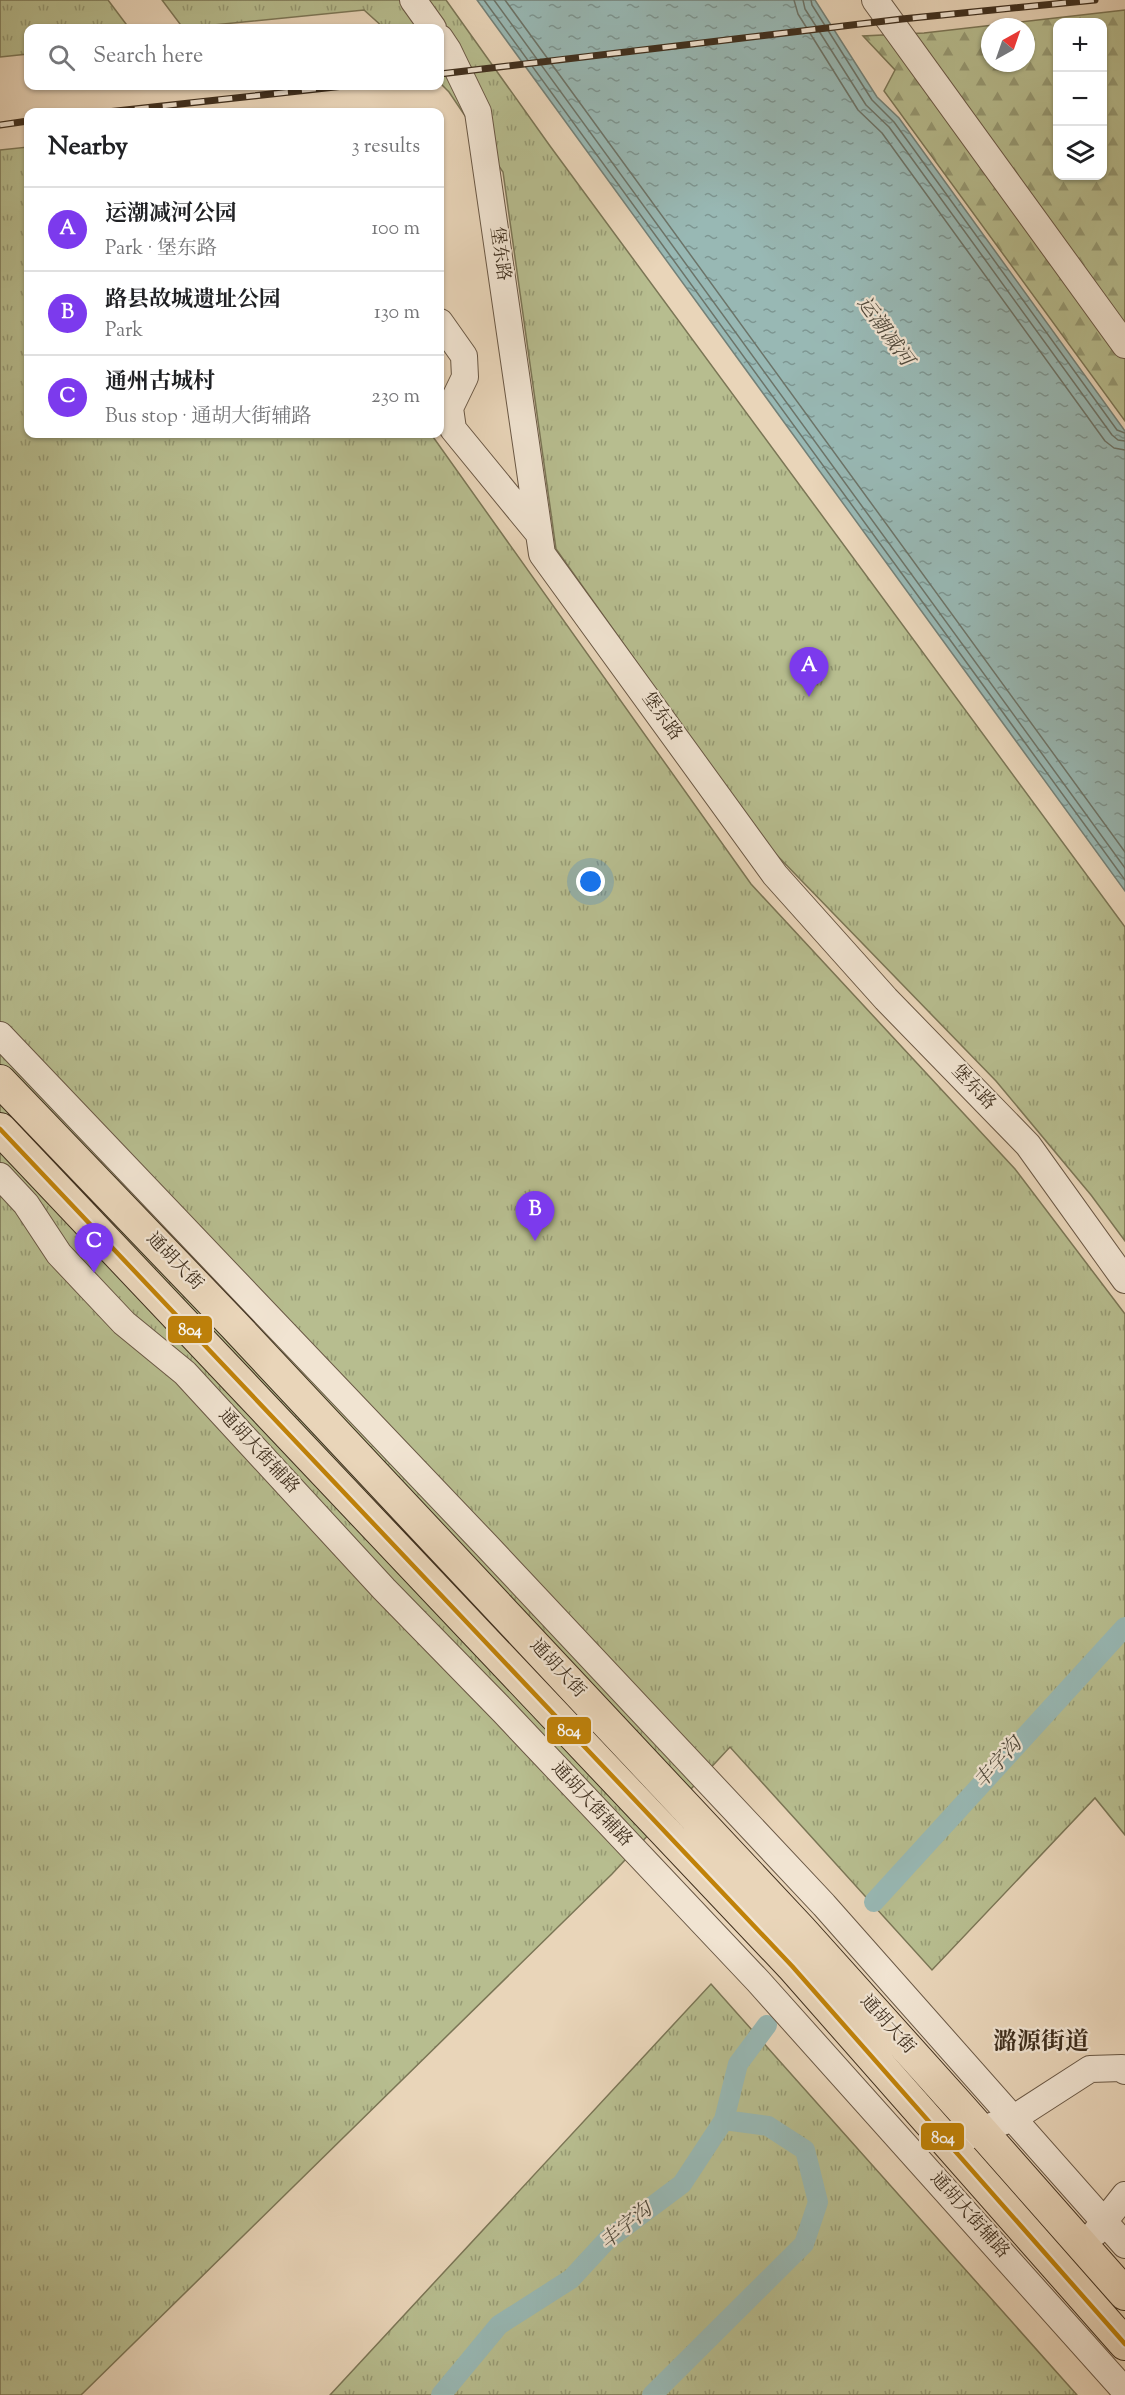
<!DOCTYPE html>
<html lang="en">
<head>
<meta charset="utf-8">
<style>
	body { margin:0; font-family:"Sorts Mill Goudy","Noto Serif SC",serif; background:#f6f6f6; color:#202124 }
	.controls { position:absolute; right:18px; top:18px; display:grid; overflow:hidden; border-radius:12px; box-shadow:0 2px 4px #0004 }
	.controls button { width:54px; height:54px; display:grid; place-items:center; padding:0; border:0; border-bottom:2px solid #e0e0e0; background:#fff; color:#202124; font:30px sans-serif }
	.compass { position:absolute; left:981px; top:18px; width:54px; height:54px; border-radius:50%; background:#fff; box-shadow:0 2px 4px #0004; rotate:40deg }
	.you { position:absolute; left:591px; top:882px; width:21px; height:21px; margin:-15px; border:4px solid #fff; border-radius:50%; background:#1a73e8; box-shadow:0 0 0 9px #1a73e833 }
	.badge { display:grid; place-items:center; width:39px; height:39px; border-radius:50%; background:#7c3aed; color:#fff; font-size:20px; font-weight:700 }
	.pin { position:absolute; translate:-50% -50px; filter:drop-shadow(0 2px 3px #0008) }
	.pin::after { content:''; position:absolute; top:32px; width:21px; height:18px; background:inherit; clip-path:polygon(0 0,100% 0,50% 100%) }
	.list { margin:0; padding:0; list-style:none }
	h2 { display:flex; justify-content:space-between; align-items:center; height:78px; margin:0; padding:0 24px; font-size:26px }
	h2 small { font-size:20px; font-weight:400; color:#757577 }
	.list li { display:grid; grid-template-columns:39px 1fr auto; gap:18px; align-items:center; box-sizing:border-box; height:84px; padding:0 24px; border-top:2px solid #e0e0e0 }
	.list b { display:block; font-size:22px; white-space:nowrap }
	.list p { margin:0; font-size:20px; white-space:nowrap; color:#757577 }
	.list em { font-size:20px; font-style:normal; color:#757577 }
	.icon { flex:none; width:33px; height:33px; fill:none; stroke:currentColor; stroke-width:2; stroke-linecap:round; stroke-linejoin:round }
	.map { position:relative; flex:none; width:1125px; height:2395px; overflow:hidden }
	.search { position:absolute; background:#fff; box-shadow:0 2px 4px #0004; left:24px; top:24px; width:420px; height:66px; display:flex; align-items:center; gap:15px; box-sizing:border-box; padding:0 21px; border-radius:12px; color:#757577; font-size:22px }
	.panel { position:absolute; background:#fff; box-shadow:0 2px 4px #0004; left:24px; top:108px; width:420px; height:330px; border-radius:12px }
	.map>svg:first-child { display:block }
	.forest { fill:url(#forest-firs); stroke:#7b7656; stroke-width:1.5; fill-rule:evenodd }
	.park { fill:url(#park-tufts); stroke:#7b7656; stroke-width:1.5 }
	.water { fill:url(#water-ripples); stroke:#748178; stroke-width:1.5 }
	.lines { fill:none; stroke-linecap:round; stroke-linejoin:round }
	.shore { stroke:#6c7469; stroke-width:1.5 }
	.canal { stroke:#98b8b4; stroke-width:20 }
	.minor-casing { stroke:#6a5845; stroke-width:28 }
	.major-casing { stroke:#3f2f1e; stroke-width:34 }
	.minor { stroke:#f1e4d2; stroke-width:26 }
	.major { stroke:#e9d5b9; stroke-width:32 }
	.rail-casing { stroke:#3f2f1e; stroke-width:7 }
	.rail { stroke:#f1e4d2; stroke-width:4.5; stroke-dasharray:14; stroke-linecap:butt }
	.bus-1-casing { stroke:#f1e4d2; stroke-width:9 }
	.bus-1 { stroke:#c08209; stroke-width:4.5 }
	.labels { text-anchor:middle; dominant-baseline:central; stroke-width:4.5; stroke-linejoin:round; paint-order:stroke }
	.street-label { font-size:18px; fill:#3f2f1e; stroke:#f1e4d2 }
	.water-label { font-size:20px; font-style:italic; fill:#514a3c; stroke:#f1e4d2 }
	.district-label { font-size:24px; font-weight:bold; fill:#3f2f1e; stroke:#f1e4d2 }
	.line-badge { stroke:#f1e4d2; stroke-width:2 }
	.badge-label { font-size:16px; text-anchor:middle; font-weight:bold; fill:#fff }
</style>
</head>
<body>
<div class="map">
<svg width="1125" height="2395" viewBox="0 0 1125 2395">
	<defs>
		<pattern id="forest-firs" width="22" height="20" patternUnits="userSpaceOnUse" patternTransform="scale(1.5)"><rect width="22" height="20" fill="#b7bd8f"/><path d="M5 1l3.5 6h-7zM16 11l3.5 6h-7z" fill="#969a74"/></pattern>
		<pattern id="park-tufts" width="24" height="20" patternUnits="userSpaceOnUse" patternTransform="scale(1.5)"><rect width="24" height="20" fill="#b7bd8f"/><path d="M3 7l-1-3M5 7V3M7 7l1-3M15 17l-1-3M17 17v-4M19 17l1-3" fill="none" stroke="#969a74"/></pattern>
		<pattern id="water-ripples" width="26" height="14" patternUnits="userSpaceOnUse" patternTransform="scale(1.5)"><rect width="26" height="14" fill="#98b8b4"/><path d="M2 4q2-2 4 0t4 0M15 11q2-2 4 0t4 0" fill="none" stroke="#7d9692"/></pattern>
	</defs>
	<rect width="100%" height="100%" fill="#e9d5b9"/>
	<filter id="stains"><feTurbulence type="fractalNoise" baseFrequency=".00333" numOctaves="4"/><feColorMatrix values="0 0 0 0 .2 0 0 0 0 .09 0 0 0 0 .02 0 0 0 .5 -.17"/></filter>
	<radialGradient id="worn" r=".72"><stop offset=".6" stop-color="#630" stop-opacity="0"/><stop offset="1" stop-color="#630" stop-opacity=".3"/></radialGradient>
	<!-- forest -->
	<path class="forest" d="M1125,10V421L884,91L895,70L863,36L924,33ZM1058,22H1102V176H1058ZM990,27H1026V63H990Z"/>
	<!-- park -->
	<path class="park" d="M0,0H108L129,28H28V54L0,57Z
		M162,0H446L550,146L1125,927V1241L1091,1195L996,1081L766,844L556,549L503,172L449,92L440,83V28H384L364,10L183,28Z
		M28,147V434H431L751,884L1015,1169L1125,1314V1835L1095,1798L932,1970L730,1747L612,1874L81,2395H0V150Z
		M711,1984L1077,2395H330Z"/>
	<!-- water -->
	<path class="water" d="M477,0H815L877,97L899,118L1125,431V891Z"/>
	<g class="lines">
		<!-- shore -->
		<path class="shore" d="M484,0L1125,880
			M494,0L1125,868
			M505,0L1125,852
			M794,0L798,14L858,110L882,133L1105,441L1114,448L1125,450
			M803,0L805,9L866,105L889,127L1112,435L1118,440L1125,441
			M811,0L812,5L872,100L894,122L1117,430L1125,433"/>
		<!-- canal -->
		<path class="canal" d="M874,1902L1125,1627
			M441,2395L499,2325L571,2279L607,2240L682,2184L724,2120L738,2064L767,2025
			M652,2395L804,2244L818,2202L805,2150L768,2126L724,2120"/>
		<defs>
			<path id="minor" d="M413,0L433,28
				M875,0L1125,345
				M440,38L448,50L478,112L542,554L775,875L886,999L1028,1145L1125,1280
				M440,322L464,356L465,377L450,408L453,429L539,534
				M0,1035L486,1545L824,1905L1125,2245
				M0,1176L26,1204L59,1254L124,1323L185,1373L384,1589L504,1712L758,1981L1125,2391
				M950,2146L980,2130L1014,2118L1090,2069L1122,2068L1125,2071
				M1095,2233L1125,2195"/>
			<path id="major" d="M0,1081L235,1326L801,1930L960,2107L1125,2294
				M0,1129L792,1966L1125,2344"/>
		</defs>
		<!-- minor casing -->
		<use href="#minor" class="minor-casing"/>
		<!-- major casing -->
		<use href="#major" class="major-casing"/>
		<!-- minor -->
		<use href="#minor" class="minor"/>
		<!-- major -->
		<use href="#major" class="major"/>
		<defs>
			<path id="rail" d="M440,74L902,19L1095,0
				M107,112L344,86
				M0,125L28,121"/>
		</defs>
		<!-- rail casing -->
		<use href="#rail" class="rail-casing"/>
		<!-- rail -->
		<use href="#rail" class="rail"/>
		<defs>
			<path id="bus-1" d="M0,1129L792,1966L1125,2344"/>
		</defs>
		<!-- bus-1 casing -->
		<use href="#bus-1" class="bus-1-casing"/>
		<!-- bus-1 -->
		<use href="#bus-1" class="bus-1"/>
	</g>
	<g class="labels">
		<!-- street labels -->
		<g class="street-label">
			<text transform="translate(499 254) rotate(82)">堡东路</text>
			<text transform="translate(661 717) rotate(54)">堡东路</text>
			<text transform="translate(973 1088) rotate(46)">堡东路</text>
			<text transform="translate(174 1262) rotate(46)">通胡大街</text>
			<text transform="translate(258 1452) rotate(47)">通胡大街辅路</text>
			<text transform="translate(557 1669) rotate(47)">通胡大街</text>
			<text transform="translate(591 1805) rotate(47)">通胡大街辅路</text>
			<text transform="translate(887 2025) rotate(48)">通胡大街</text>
			<text transform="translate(969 2216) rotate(48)">通胡大街辅路</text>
		</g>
		<!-- water labels -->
		<g class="water-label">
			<text transform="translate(884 332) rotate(54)">运潮减河</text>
			<text transform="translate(999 1764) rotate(-48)">丰字沟</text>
			<text transform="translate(627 2227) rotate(-39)">丰字沟</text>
		</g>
		<!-- district labels -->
		<g class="district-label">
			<text x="1041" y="2043">潞源街道</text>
		</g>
	</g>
	<g class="line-badge">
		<rect x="167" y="1315" width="46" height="29" rx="6" fill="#c08209"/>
		<rect x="546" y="1716" width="46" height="29" rx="6" fill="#c08209"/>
		<rect x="920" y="2122" width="45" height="29" rx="6" fill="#c08209"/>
	</g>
	<g class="badge-label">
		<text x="190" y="1335">804</text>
		<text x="569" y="1736">804</text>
		<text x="943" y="2143">804</text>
	</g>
	<rect width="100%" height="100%" filter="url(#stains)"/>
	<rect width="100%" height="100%" fill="url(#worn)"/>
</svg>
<div class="controls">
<button>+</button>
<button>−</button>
<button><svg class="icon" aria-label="layers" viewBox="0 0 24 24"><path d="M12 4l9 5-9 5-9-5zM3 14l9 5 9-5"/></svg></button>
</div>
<svg class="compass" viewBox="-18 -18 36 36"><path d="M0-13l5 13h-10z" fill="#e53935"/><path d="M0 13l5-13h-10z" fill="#757577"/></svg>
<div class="you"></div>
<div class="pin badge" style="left:809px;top:697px">A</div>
<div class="pin badge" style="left:535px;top:1241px">B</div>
<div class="pin badge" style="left:94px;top:1273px">C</div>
<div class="search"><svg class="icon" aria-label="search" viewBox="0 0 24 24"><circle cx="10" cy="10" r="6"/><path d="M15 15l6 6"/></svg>Search here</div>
<section class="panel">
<h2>Nearby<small>3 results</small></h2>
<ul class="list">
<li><span class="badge">A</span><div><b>运潮减河公园</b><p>Park · 堡东路</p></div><em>100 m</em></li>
<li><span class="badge">B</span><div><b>路县故城遗址公园</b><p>Park</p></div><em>130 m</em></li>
<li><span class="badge">C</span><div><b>通州古城村</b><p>Bus stop · 通胡大街辅路</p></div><em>230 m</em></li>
</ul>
</section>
</div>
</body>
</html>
